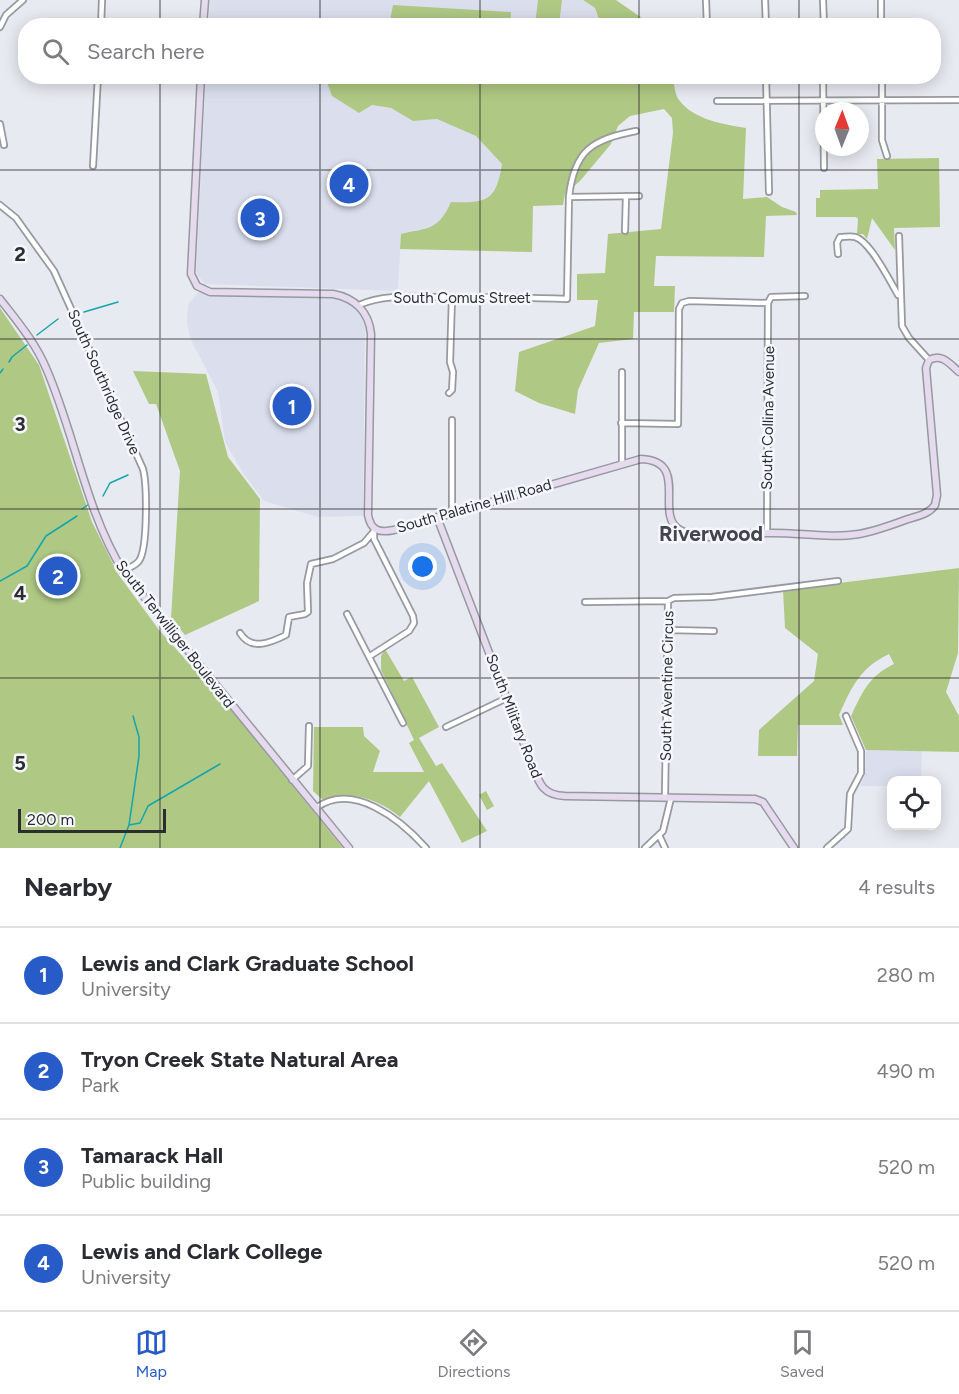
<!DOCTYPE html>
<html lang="en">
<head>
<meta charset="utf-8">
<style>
	body { margin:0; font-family:Figtree,sans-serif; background:#f7f7f7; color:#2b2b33 }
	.controls { position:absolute; right:18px; bottom:18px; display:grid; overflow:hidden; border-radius:12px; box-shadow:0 3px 15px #0003 }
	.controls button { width:54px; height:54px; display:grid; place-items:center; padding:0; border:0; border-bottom:2px solid #e1e1e2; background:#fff; color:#2b2b33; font:30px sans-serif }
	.compass { position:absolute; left:815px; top:102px; width:54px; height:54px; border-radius:50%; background:#fff; box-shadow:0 3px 15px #0003; rotate:1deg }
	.scale { position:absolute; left:18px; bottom:15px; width:148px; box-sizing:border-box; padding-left:6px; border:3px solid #2c2d2f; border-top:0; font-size:16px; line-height:21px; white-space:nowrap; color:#2c2d2f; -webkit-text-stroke:4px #f5f7ff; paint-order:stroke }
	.you { position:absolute; left:423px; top:567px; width:21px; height:21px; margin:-15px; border:4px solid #fff; border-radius:50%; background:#1a73e8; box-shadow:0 0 0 9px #1a73e833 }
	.badge { display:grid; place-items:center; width:39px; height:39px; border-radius:50%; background:#265bc8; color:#fff; font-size:20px; font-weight:700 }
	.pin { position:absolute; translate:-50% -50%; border:3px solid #fff; box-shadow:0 2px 6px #0006 }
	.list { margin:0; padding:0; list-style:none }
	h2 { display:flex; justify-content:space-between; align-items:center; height:78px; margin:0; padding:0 24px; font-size:26px }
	h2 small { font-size:20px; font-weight:400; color:#7c7c81 }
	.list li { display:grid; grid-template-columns:39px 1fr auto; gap:18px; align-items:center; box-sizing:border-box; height:96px; padding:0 24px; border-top:2px solid #e1e1e2 }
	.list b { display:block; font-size:22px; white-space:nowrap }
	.list p { margin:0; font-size:20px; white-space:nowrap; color:#7c7c81 }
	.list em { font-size:20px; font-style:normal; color:#7c7c81 }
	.icon { flex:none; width:33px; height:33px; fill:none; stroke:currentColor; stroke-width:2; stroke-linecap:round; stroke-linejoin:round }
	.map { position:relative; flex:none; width:959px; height:848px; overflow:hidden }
	.search { position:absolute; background:#fff; box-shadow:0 3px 15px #0003; left:18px; right:18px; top:18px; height:66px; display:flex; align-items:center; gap:15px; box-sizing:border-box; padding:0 21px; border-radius:24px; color:#7c7c81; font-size:22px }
	.sheet { height:462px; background:#fff }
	nav { display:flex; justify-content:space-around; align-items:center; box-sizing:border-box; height:84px; border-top:2px solid #e1e1e2; background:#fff; font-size:16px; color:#7c7c81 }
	nav a { display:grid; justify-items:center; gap:3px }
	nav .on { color:#265bc8 }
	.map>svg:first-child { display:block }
	.built { fill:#dbdfed }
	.green { fill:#afc884 }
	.water { fill:#13a6ac }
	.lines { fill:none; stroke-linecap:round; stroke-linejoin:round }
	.stream { stroke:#13a6ac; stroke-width:1.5 }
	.street-casing { stroke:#9799a0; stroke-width:8 }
	.secondary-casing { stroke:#9799a0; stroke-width:9 }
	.street { stroke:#fff; stroke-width:4.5 }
	.secondary { stroke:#e5daee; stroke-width:6 }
	.grid { fill:none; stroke:#2c2d2f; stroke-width:1.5; stroke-opacity:0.55 }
	.labels { text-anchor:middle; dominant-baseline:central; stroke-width:5; stroke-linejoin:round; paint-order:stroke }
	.street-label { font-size:15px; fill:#2c2d2f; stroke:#f5f7ff }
	.district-label { font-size:21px; font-weight:bold; fill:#43454b; stroke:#f5f7ff }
	.grid-label { font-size:20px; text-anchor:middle; font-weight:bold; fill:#2c2d2f; stroke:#f5f7ff; stroke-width:5; stroke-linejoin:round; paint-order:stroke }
</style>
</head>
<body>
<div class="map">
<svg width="959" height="848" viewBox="0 0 959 848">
	<rect width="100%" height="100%" fill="#e8eaf1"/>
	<!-- built -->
	<path class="built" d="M210,0H583L595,8L601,25L209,26Z
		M206,77H325L332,96L359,113L372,105L391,108L413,121L437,119L476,136L502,164L499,181L491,196L476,203L451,202L443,219L434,226L401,234L398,291L205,284L198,276L196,271Z
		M198,292L211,295L335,298L351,303L358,309L365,327L363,516L318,517L264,501L243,473L225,442L218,392L190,338L187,323L188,305Z
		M866,750L922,751L921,780H892L891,786H860L865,775Z"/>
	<!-- green -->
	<path class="green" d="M538,0H562L559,25H535Z
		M583,0H616L652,25H601L595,8Z
		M393,5L511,12L510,25L389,26Z
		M555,76L565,84L584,77H673C674,84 675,95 679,100C694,120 723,124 746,128L743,199L767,197L782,207L796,212L797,215L766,216L764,257L656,256L654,286H675L674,312H634L633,339L599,343L578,390L575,414L539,403L515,391L519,352L595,326L598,300H577V274L605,273L608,234L661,229L673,133L672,118L664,109L630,116L618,126L611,144L580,181L565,194L563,205L533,206L532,252L400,249L401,234C429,227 438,231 451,202C486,203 496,202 502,164L476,136L437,119L413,121L391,108L372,105L359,113L332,96L325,77Z
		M939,158L940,227L894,228L895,250L872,218L867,239L863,234H857L858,219L856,217H816V198H820V190L878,189L877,159Z
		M0,308L39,365L92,522L118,574L159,630L232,711L343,848H0Z
		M133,371L206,374L228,457L260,499L259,601L185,635L171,618L180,471L156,404H149Z
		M959,568L958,653L946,692L959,716V752L866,750L851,716C863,691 869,676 894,664L889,654C860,668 852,686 839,715L843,725H798L797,756H758L759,730L814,681L818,654L785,628L783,590Z
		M385,649L404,681L412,677L439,727L419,738L436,766L442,763L487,831L462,843L429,781L400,817C377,798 351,790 323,800L313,791L314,727H363L364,736L380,751L373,772H424L409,743L414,740L381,670V656Z
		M486,791L494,806L487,810L479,795Z"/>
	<!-- water -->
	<path class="water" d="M412,18L435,20L434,25H411Z"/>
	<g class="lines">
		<!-- stream -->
		<path class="stream" d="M84,312L118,302
			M37,335L58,319
			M9,362L12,357L27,345
			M0,373L3,369
			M103,496L110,483L128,475
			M82,509L89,504
			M0,581L27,566L46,536L77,516
			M129,825L140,823L148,806L220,764
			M120,848L129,825L139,756V737L133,716"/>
		<defs>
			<path id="street" d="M706,0L707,26
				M765,0L766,26
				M823,0L824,26
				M881,0V26
				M101,26L102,0
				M0,27L6,15L23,0
				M766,76L769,192
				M823,76L824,168
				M882,76V140L887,156
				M717,101L959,100
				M0,124L4,145
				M93,166L98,76
				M569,197L639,196
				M0,205L16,218L54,271L143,469C147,484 148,548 139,561C135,566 128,568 123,571
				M625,231L626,196
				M899,236L902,326L909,338L929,360
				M838,254L837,243L840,237C845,237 851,236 855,237C870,241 890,281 898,295
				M359,305C385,294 413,297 441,297C483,297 525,297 567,299L569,197C574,150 593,139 636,131
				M449,393L452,390L453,372L450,362L452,297
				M452,420V512
				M621,423L678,424L679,309L682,303L689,301L768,303L771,297L805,296
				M622,463V372
				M767,533L768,303
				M585,602L668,601L674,598L712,597L838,581
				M347,614L403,723
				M669,630L714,631
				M240,633C251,651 270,643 286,635L289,617L305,614L308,612L307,583L311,564L333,559L364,543L375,530
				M370,656L409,631L414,623L413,616L374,539V533
				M446,727L507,698
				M292,780L308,766L309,726
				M665,797L668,601
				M316,808C353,781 401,820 426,848
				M659,835L665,848
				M645,848L663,831L671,798
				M827,848L848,829L850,794L861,773V751L846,716"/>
			<path id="secondary" d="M203,26L205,0
				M201,76L191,274L197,286L210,292L333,294C355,298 369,312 371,334L368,515C371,531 379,533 394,530L641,459C691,461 653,515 680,530C706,544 740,533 767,533C797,532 829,539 859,534C875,531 892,525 908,519C918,516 929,514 935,505L937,495L926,368L929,360C942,353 950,364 959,372
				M0,299C17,321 35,342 46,368C75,434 85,509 123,571L349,848
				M437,517L531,762C539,782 541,795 565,796L755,799L763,802L794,848"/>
		</defs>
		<!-- street casing -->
		<use href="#street" class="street-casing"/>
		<!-- secondary casing -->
		<use href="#secondary" class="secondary-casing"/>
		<!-- street -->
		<use href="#street" class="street"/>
		<!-- secondary -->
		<use href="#secondary" class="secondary"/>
	</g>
	<!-- grid -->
	<path class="grid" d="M160,0V26M320,0V26M480,0V26M639,0V26M799,0V26M160,76V848M320,76V848M480,76V848M639,76V848M799,76V848M0,170H959M0,339H959M0,509H959M0,678H959"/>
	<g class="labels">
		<!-- street labels -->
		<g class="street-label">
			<text x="462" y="298">South Comus Street</text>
			<text transform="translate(104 382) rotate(66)">South Southridge Drive</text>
			<text transform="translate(768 418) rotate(-89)">South Collina Avenue</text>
			<text transform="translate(474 506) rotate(-16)">South Palatine Hill Road</text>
			<text transform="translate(175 634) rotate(52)">South Terwilliger Boulevard</text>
			<text transform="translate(667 686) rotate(-89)">South Aventine Circus</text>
			<text transform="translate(514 716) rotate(69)">South Military Road</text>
		</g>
		<!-- district labels -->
		<g class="district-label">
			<text x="711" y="533">Riverwood</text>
		</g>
	</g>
	<g class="grid-label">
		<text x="20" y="261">2</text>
		<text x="20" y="431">3</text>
		<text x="20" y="600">4</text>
		<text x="20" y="770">5</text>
	</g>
</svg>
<div class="controls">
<button><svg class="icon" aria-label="locate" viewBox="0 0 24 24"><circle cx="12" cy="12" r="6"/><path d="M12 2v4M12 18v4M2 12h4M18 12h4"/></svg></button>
</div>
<svg class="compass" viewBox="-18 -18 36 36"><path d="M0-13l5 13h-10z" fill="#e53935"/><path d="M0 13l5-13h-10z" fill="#7c7c81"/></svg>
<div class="scale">200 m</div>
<div class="you"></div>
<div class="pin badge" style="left:292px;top:406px">1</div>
<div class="pin badge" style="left:58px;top:576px">2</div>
<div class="pin badge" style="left:260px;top:218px">3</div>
<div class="pin badge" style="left:349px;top:184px">4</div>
<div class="search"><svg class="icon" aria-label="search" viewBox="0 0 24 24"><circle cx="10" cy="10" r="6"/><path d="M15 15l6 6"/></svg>Search here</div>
</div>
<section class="sheet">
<h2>Nearby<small>4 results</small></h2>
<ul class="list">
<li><span class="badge">1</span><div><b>Lewis and Clark Graduate School</b><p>University</p></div><em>280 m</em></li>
<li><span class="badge">2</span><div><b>Tryon Creek State Natural Area</b><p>Park</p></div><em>490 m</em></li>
<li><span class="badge">3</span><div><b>Tamarack Hall</b><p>Public building</p></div><em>520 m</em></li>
<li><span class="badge">4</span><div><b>Lewis and Clark College</b><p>University</p></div><em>520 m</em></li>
</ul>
</section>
<nav>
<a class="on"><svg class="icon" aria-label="map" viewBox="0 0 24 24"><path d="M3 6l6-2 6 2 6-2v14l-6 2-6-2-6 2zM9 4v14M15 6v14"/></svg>Map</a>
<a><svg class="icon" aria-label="directions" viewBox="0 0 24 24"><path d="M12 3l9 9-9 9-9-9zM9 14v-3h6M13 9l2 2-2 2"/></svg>Directions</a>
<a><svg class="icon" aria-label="saved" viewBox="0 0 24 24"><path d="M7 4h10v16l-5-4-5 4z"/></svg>Saved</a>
</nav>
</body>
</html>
